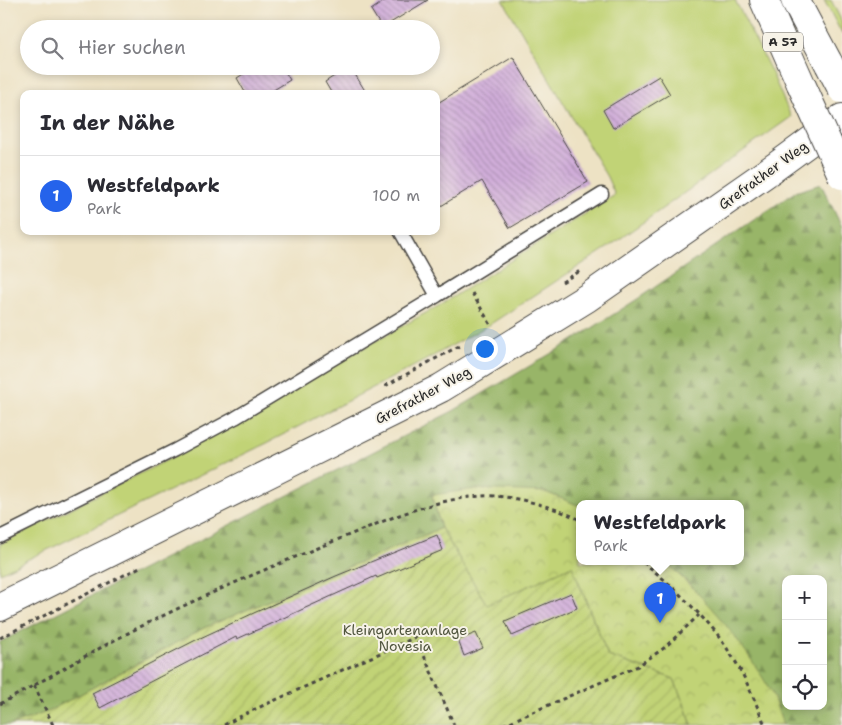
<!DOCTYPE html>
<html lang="de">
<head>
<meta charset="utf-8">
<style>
	body { margin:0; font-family:"Shantell Sans",sans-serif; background:#f7f7f7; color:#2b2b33 }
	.controls { position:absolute; right:15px; bottom:15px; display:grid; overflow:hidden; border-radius:10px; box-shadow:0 2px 8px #0003 }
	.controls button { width:45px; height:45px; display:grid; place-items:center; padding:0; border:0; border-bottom:1px solid #e1e1e2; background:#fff; color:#2b2b33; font:25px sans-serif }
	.you { position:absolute; left:484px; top:348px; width:18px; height:18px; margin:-12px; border:4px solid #fff; border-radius:50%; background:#1a73e8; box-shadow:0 0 0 8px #1a73e833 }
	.badge { display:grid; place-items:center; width:32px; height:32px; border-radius:50%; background:#2563eb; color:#fff; font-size:16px; font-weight:700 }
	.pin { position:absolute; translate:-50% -41px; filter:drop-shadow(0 1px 2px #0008) }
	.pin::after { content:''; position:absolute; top:26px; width:18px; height:15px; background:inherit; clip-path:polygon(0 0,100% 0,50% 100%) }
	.popup { position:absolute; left:576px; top:500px; width:168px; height:65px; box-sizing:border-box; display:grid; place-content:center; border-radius:10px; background:#fff; filter:drop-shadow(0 1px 4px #0005); font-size:16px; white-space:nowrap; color:#7c7c81 }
	.popup b { font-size:19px; color:#2b2b33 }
	.popup::after { content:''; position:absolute; left:50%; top:100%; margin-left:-10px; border:10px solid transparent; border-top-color:#fff }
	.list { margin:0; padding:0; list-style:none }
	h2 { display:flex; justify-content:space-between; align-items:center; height:65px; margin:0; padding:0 20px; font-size:21px }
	h2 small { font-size:16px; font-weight:400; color:#7c7c81 }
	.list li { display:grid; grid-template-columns:32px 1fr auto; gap:15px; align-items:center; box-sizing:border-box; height:80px; padding:0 20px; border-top:1px solid #e1e1e2 }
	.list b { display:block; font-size:19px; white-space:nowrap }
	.list p { margin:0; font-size:16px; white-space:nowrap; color:#7c7c81 }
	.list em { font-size:16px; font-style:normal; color:#7c7c81 }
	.icon { flex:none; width:28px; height:28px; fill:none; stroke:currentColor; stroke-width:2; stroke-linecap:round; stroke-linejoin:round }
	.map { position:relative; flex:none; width:842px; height:725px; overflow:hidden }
	.search { position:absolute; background:#fff; box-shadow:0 2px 8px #0003; left:20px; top:20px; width:420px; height:55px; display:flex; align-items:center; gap:12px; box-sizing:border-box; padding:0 18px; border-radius:28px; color:#7c7c81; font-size:19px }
	.panel { position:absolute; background:#fff; box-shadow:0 2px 8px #0003; left:20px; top:90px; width:420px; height:145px; border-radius:10px }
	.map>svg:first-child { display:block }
	.grass { fill:#c1d376; stroke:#767f50 }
	.forest { fill:url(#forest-firs); stroke:#627049; fill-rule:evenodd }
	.park { fill:url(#park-crowns); stroke:#767f50 }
	.garden { fill:url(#garden-furrows); stroke:#767f50 }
	.building { fill:url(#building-back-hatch) }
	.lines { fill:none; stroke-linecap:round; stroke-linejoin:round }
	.service-casing { stroke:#484642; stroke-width:15 }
	.secondary-casing { stroke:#484642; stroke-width:30 }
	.motorway-casing { stroke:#484642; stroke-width:30 }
	.path { stroke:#484642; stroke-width:3; stroke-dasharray:4 4; stroke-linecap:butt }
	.service { stroke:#fff; stroke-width:12 }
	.secondary { stroke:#fff; stroke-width:28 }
	.motorway { stroke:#fff; stroke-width:28 }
	.motorway-bridge-casing { stroke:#484642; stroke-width:30; stroke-linecap:butt }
	.motorway-bridge { stroke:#fff; stroke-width:28 }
	.labels { text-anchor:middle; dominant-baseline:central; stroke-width:4; stroke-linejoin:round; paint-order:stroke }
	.shield { fill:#f7f3e8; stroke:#686764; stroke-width:1 }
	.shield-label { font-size:12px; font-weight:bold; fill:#2b2b2b }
	.street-label { font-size:14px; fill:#2b2b2b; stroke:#f7f3e8 }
	.park-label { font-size:14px; fill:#50553e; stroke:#f7f3e8 }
</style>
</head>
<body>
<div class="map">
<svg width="842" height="725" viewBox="0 0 842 725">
	<defs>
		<pattern id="forest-firs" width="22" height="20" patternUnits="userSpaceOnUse" patternTransform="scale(1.25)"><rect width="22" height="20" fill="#98b567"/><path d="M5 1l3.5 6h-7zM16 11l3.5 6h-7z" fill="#7c9355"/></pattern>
		<pattern id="park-crowns" width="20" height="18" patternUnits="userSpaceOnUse" patternTransform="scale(1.25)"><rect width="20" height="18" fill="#c1d376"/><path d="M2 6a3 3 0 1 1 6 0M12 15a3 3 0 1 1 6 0" fill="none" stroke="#a6b566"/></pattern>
		<pattern id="garden-furrows" width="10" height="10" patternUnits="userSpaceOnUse" patternTransform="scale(1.25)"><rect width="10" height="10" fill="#c1d376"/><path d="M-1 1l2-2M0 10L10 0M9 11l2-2" fill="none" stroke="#a6b566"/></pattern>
		<pattern id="building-back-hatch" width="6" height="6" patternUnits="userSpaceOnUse" patternTransform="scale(1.25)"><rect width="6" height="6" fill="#d1aeda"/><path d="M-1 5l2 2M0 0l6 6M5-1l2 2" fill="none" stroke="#aa8eb1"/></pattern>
	</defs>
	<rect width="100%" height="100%" fill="#f7f3e8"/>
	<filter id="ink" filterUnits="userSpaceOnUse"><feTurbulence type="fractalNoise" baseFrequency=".02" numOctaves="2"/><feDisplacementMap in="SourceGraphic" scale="10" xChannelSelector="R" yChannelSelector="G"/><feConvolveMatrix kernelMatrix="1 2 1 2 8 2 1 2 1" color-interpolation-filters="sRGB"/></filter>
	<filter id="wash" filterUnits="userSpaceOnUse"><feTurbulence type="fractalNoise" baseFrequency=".0096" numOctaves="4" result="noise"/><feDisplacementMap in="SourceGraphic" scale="20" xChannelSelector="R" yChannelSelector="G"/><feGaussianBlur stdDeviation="1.12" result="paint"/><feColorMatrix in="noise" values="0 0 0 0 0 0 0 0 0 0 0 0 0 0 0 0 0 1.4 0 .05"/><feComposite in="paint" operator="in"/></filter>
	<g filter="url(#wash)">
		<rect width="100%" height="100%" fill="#ede2c4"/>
		<!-- grass -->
		<path class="grass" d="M503,0H735L772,73L791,117L607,248L489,325L424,361L267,443L0,573V544L179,454L311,377L440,305L615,195L607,177Z
			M824,0H831L842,22V34Z"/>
		<!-- forest -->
		<path class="forest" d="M821,184L842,227V725H783L772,694L690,584L665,562H740V504H580V506L545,492L432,495L441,528L204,628L47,712L11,725H0V642L453,411L569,343L639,298L795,192ZM786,579H823V706H786Z"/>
		<!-- park -->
		<path class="park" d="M475,489L545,492L580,506V562H665C707,599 744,643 771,692C776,702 779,714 783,725H692L674,679L608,656L572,566L487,606L441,528L432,495Z"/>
		<!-- garden -->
		<path class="garden" d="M441,528L487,605L572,566L608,656L674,679L692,725H11L47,712L204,628Z"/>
		<g id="blocks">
			<!-- building -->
			<path class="building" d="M386,0H428L382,28L371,10Z
				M513,57L588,182L510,228L482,181L436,209V104Z
				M256,66H282L290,80L267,94H246L237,78Z
				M350,66L367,94H332L325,82Z
				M659,76L670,94L613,128L603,110Z
				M437,535L443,550L377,578L376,576L237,639L236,637L100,708L92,693L196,640L256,612L336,576Z
				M571,593L577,608L512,636L505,621Z
				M476,633L483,648L464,656L458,640Z"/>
		</g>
	</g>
	<g filter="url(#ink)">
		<use href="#blocks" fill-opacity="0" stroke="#484642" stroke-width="1"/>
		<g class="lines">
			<defs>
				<path id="service" d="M437,296L602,194
					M0,537L175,450L235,418L437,296L400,231"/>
				<path id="secondary" d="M0,607L441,388L587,298L775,167L842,118"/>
				<path id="motorway" d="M764,0L801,84
					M795,0L829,64"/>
			</defs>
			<!-- service casing -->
			<use href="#service" class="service-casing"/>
			<!-- secondary casing -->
			<use href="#secondary" class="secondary-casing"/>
			<!-- motorway casing -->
			<use href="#motorway" class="motorway-casing"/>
			<!-- path -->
			<path class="path" d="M562,282L580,271
				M472,293L492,327
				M385,386L459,346
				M643,562C669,582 710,622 728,650C744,673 754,699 765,725
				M0,638L142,566
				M34,685L53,725
				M0,704C47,679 92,651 140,627C204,595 270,567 337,540C384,521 431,499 482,496C509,494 556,507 580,520
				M224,725L251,711L416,637L454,725
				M503,725L638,666L664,648L699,615"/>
			<!-- service -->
			<use href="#service" class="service"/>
			<!-- secondary -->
			<use href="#secondary" class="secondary"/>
			<!-- motorway -->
			<use href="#motorway" class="motorway"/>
			<defs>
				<path id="motorway-bridge" d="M829,64L842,89
					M801,84L842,175"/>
			</defs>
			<!-- motorway-bridge casing -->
			<use href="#motorway-bridge" class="motorway-bridge-casing"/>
			<!-- motorway-bridge -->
			<use href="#motorway-bridge" class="motorway-bridge"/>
		</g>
	</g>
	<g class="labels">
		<!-- shield labels -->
		<rect class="shield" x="763" y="32.5" width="40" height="19" rx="4"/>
		<g class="shield-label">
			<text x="783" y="42">A 57</text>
		</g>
		<!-- street labels -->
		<g class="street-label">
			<text transform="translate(763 175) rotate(-36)">Grefrather Weg</text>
			<text transform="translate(423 395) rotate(-28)">Grefrather Weg</text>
		</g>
		<!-- park labels -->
		<g class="park-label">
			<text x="405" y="630">Kleingartenanlage<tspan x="405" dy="16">Novesia</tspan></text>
		</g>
	</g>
</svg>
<div class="controls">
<button>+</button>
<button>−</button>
<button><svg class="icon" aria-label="locate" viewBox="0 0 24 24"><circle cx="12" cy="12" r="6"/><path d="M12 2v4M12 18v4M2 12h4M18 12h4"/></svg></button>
</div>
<div class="you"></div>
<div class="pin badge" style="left:660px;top:623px">1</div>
<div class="popup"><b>Westfeldpark</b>Park</div>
<div class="search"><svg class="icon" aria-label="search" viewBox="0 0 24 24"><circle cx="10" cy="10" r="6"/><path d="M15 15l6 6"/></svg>Hier suchen</div>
<section class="panel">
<h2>In der Nähe<small></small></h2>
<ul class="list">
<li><span class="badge">1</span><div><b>Westfeldpark</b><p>Park</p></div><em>100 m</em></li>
</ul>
</section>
</div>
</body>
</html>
